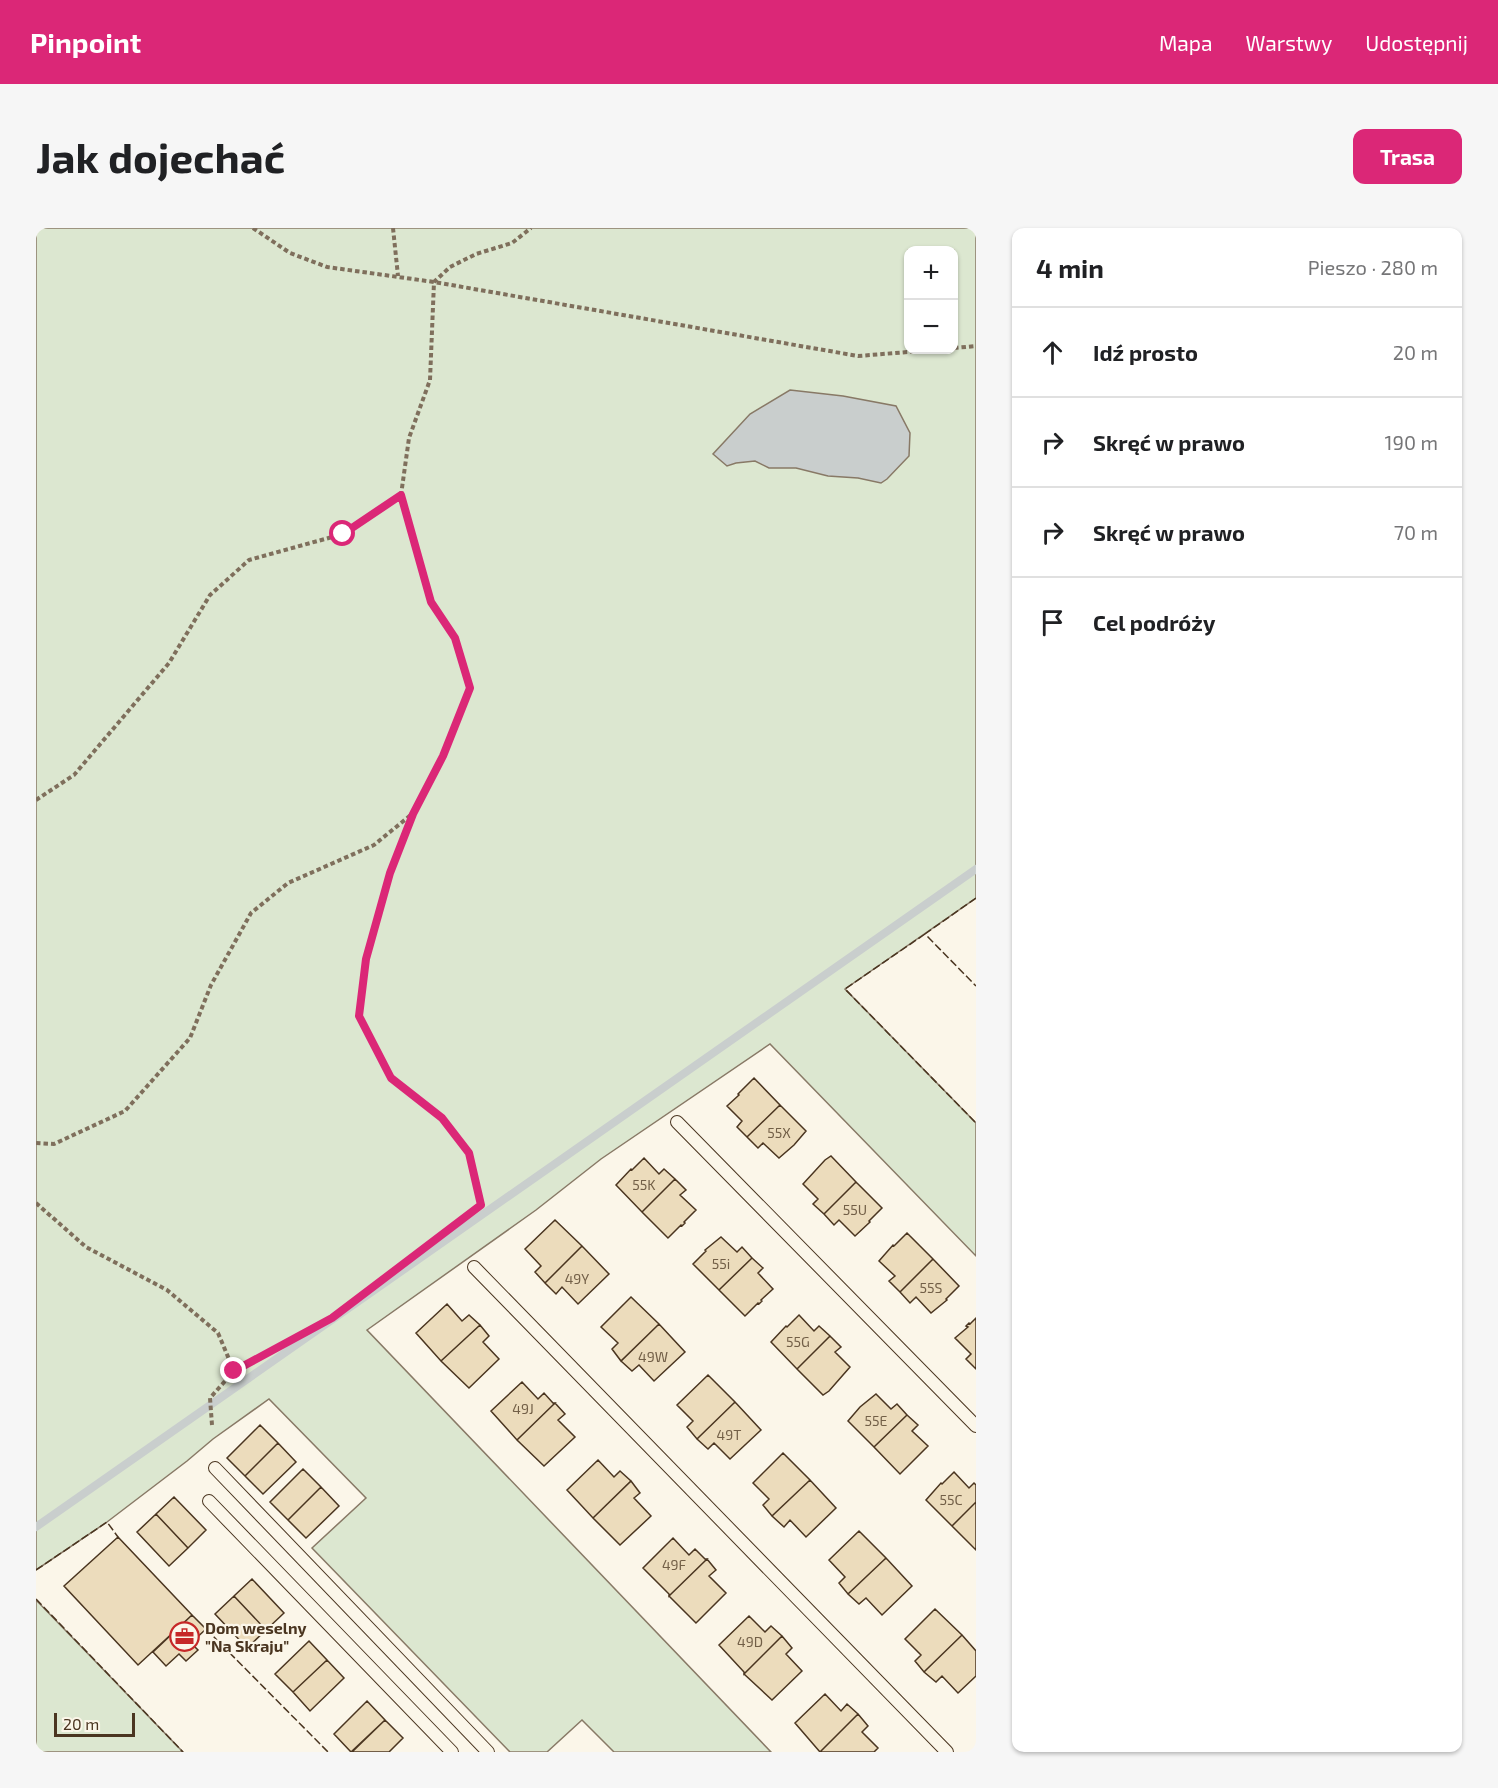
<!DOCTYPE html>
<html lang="pl">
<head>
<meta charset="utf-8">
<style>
	body { margin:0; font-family:"Exo 2",sans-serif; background:#f6f6f6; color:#202124 }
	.controls { position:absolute; right:18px; top:18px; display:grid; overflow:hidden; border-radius:12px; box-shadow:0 2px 4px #0004 }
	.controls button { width:54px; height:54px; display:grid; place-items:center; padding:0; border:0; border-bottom:2px solid #e0e0e0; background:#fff; color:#202124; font:30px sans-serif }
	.scale { position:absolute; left:18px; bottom:15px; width:81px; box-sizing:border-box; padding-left:6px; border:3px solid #4a3520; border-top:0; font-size:16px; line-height:21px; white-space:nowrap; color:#4a3520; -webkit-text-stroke:4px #fbf6e9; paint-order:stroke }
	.stop { position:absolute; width:18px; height:18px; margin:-14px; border:4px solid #db2777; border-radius:50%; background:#fff }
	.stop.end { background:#db2777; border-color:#fff; box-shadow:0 2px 6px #0008 }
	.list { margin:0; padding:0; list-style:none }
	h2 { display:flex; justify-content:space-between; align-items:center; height:78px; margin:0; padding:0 24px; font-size:26px }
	h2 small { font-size:20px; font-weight:400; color:#757577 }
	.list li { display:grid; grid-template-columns:39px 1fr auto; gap:18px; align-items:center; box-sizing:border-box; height:90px; padding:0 24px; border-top:2px solid #e0e0e0 }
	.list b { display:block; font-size:22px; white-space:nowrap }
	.list em { font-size:20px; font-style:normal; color:#757577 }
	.icon { flex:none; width:33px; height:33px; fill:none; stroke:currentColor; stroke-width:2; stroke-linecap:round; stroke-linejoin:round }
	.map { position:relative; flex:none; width:940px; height:1524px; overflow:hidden; border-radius:12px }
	header { display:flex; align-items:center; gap:36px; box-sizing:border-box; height:84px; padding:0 30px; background:#db2777; color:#fff }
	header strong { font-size:28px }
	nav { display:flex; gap:33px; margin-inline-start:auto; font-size:21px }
	.intro { display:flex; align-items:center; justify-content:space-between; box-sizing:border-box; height:144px; padding:0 36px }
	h1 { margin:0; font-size:42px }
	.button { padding:15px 27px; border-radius:12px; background:#db2777; color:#fff; font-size:21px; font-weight:700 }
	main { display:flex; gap:36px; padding:0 36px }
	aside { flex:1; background:#fff; border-radius:12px; box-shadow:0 2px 4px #0004 }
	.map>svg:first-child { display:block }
	.green { fill:#dce7d0; stroke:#887966; stroke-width:1.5; fill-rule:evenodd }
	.water { fill:#c9cecd; stroke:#887966; stroke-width:1.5 }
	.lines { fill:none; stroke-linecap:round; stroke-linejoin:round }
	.stream { stroke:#c9cecd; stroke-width:8 }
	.building { fill:#ecdcbc; stroke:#4a3520; stroke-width:1.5 }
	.lane-casing { stroke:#4a3520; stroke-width:14 }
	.path { stroke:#7f6f5c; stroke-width:4; stroke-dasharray:4.5 3; stroke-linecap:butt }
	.lane { stroke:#fbf6e9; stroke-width:12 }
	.fence { stroke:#4a3520; stroke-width:1.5; stroke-dasharray:8 3; stroke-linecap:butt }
	.route { stroke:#db2777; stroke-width:8 }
	.labels { text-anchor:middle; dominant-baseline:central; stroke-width:4.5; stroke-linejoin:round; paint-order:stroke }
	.number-label { font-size:14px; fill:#725f47 }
	.poi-label { font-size:16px; font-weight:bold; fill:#4a3520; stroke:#fbf6e9; text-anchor:start }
</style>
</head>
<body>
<header>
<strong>Pinpoint</strong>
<nav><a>Mapa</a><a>Warstwy</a><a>Udostępnij</a></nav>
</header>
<div class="intro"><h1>Jak dojechać</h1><a class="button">Trasa</a></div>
<main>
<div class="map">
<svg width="940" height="1524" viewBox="0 0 940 1524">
	<rect width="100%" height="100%" fill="#fbf6e9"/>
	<!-- green -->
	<path class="green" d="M0,0H940V670L809,761L940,895V1028L734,816L565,931L500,982L331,1102L735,1524H578L546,1492L511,1524H474L276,1320L330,1270L233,1171L177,1211L151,1233L71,1294L0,1342ZM872,22H918V122H872Z
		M0,1371V1372L147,1524H0Z"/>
	<!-- water -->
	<path class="water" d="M754,162L807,168L860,178L874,205L873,228L851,251L845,255L822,250L792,248L760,240H733L719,233L700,235L691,238L677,226L714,186Z"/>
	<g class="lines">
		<!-- stream -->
		<path class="stream" d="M0,1299L940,641"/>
	</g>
	<!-- building -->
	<path class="building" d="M718,850L744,877L711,909L701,899L706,893L691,878L703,867L702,866Z
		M744,877L770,903L758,917L743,930L727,915L722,920L711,909Z
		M795,928L820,954L788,986L777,976L782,971L767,956L789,932Z
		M608,930L623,946L628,941L639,951L606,984L580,957L595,941L596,942Z
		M639,951L650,962L644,967L660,982L648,994L649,995L646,998L645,997L632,1010L606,984Z
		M820,954L846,980L833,993L834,994L819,1008L803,992L798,997L788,986Z
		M519,992L546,1018L509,1055L499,1044L505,1038L489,1021Z
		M871,1005L897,1031L864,1064L853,1053L859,1048L843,1033L857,1017L858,1018Z
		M685,1009L701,1024L706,1019L716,1030L683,1062L657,1036L670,1023L669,1022Z
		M546,1018L573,1046L542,1076L526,1059L520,1066L509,1055Z
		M716,1030L727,1040L722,1045L737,1061L725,1072L726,1073L723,1076L722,1075L709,1088L683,1062Z
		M897,1031L923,1058L910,1071L911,1072L895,1085L880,1069L874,1075L864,1064Z
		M595,1069L623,1096L585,1133L576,1121L582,1115L565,1099Z
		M411,1076L426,1093L433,1087L444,1097L405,1133L380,1105Z
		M763,1087L778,1103L783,1098L794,1108L761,1141L735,1114L750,1098L751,1099Z
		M940,1090V1141L930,1131L935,1126L919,1110L932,1099L930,1098L933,1095L934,1096Z
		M623,1096L649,1124L618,1153L603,1137L596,1143L585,1133Z
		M444,1097L453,1108L447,1114L463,1131L433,1160L405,1133Z
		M794,1108L805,1119L799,1124L814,1139L793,1163L787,1167L761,1141Z
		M672,1147L699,1174L661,1211L651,1199L657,1193L641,1177Z
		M486,1154L502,1171L508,1165L517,1175H519L481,1212L455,1183Z
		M840,1166L855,1181L861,1176L871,1187L838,1219L812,1193L824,1179Z
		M699,1174L725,1202L694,1231L678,1215L672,1221L661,1211Z
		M519,1175L529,1186L522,1192L539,1209L508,1238L481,1212Z
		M871,1187L882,1197L876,1203L892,1218L864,1246L838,1219Z
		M224,1197L242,1215L209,1248L191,1230Z
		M242,1215L260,1234L227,1266L209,1248Z
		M747,1225L774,1252L736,1288L727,1277L733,1271L717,1255Z
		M562,1232L578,1249L584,1243L595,1253L557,1290L531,1262Z
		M267,1241L285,1259L252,1292L234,1274Z
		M918,1244L933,1260L938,1255L940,1257V1274L916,1298L890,1272L905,1255L906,1256Z
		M774,1252L800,1280L770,1309L754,1292L748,1299L736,1288Z
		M595,1253L604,1265L598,1270L615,1288L584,1317L557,1290Z
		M285,1259L303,1278L270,1310L252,1292Z
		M138,1269L170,1302L152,1320L120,1286Z
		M940,1274V1322L916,1298Z
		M120,1286L152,1320L133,1338L101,1304Z
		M823,1303L850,1330L812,1366L803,1355L809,1349L793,1332Z
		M82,1309L156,1387L102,1437L28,1358Z
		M637,1310L653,1327L659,1321L669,1331H671L633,1368V1366L607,1340Z
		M850,1330L876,1358L846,1387L830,1370L823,1376L812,1366Z
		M671,1331L680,1342L673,1348L690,1365L660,1395L633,1368Z
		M216,1351L248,1385L230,1402L198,1368Z
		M198,1368L230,1402L211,1420L179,1386Z
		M899,1381L926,1407L888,1444L879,1433L885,1427L869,1411Z
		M156,1387L170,1401L155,1415L162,1422L150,1433L143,1426L130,1438L117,1424Z
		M713,1388L729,1404L735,1398L746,1408L708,1446V1444L683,1417Z
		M926,1407L940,1423V1448L922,1465L906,1448L900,1454L888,1444Z
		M746,1408L756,1420L750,1426L766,1443L736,1472L708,1446Z
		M273,1413L291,1432L257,1464L239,1446Z
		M291,1432L308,1450L274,1483L257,1464Z
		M789,1466L805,1483L811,1476L822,1486L784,1524L759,1495Z
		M331,1473L349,1492L315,1524L298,1506Z
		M822,1486L832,1498L826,1504L842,1520L838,1524H784Z
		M349,1492L367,1510L353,1524H316Z"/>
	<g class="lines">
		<defs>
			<path id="lane" d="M641,894L940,1198
				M438,1039L911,1524
				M179,1240L452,1524
				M173,1273L416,1524"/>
		</defs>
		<!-- lane casing -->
		<use href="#lane" class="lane-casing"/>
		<!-- path -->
		<path class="path" d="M217,0L254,25L291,39L398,54L822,128L897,122
			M357,0L362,48
			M918,120L940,118
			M0,572L38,547L133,435L174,367L213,332L307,306L365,267
			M0,915L18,916L89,883L154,810L175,757L215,685L252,655L338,617L376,586
			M0,975L50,1019L131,1062L182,1105L198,1143
			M176,1197L174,1170L198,1143L296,1090L445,977L433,925L406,890L355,850L323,788L330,731L354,645L377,586L407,528L433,460L419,410L395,374L365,267L373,210L394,152L398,54L414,39L440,26L476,15L495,0"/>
		<!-- lane -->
		<use href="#lane" class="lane"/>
		<!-- fence -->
		<path class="fence" d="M940,670L889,706L940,758
			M889,706L809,761L940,895
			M0,1342L71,1294L82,1309
			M0,1371L147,1524
			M170,1401L292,1524"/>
	</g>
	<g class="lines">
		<!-- route -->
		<path class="route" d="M198,1143L296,1090L445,977L433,925L406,890L355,850L323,788L330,731L354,645L377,586L407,528L434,460L419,410L395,374L365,267L307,306"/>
	</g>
	<!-- icons -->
	<defs>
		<symbol id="office-ring" viewBox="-11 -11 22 22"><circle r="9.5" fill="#fbf6e9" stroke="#c62828" stroke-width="1.5"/><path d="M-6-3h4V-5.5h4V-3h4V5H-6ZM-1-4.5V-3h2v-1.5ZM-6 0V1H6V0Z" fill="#c62828"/></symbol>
	</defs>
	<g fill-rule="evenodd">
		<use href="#office-ring" x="132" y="1392" width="33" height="33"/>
	</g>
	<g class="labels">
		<!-- number labels -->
		<g class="number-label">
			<text x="743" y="904">55X</text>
			<text x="608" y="956">55K</text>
			<text x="819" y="981">55U</text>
			<text x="685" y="1035">55i</text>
			<text x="541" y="1050">49Y</text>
			<text x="895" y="1059">55S</text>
			<text x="762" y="1113">55G</text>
			<text x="617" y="1128">49W</text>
			<text x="487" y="1180">49J</text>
			<text x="840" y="1192">55E</text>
			<text x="693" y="1206">49T</text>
			<text x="915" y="1271">55C</text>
			<text x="638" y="1336">49F</text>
			<text x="714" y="1413">49D</text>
		</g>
		<!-- poi labels -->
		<g class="poi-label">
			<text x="169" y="1399">Dom weselny<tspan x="169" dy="18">"Na Skraju"</tspan></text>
		</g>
	</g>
</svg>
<div class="controls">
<button>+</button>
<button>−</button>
</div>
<div class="scale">20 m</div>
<div class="stop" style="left:307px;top:306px"></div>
<div class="stop end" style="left:198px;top:1143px"></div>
</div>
<aside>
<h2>4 min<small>Pieszo · 280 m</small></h2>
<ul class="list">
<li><svg class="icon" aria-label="ahead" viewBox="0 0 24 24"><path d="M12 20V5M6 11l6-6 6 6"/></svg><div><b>Idź prosto</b></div><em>20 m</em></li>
<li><svg class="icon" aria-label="right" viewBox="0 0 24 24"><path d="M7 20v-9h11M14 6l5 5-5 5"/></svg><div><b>Skręć w prawo</b></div><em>190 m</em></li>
<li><svg class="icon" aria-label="right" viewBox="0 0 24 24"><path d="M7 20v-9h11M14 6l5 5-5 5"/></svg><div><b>Skręć w prawo</b></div><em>70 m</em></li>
<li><svg class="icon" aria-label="arrive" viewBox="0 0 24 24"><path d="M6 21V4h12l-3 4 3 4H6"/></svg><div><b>Cel podróży</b></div></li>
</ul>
</aside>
</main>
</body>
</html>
